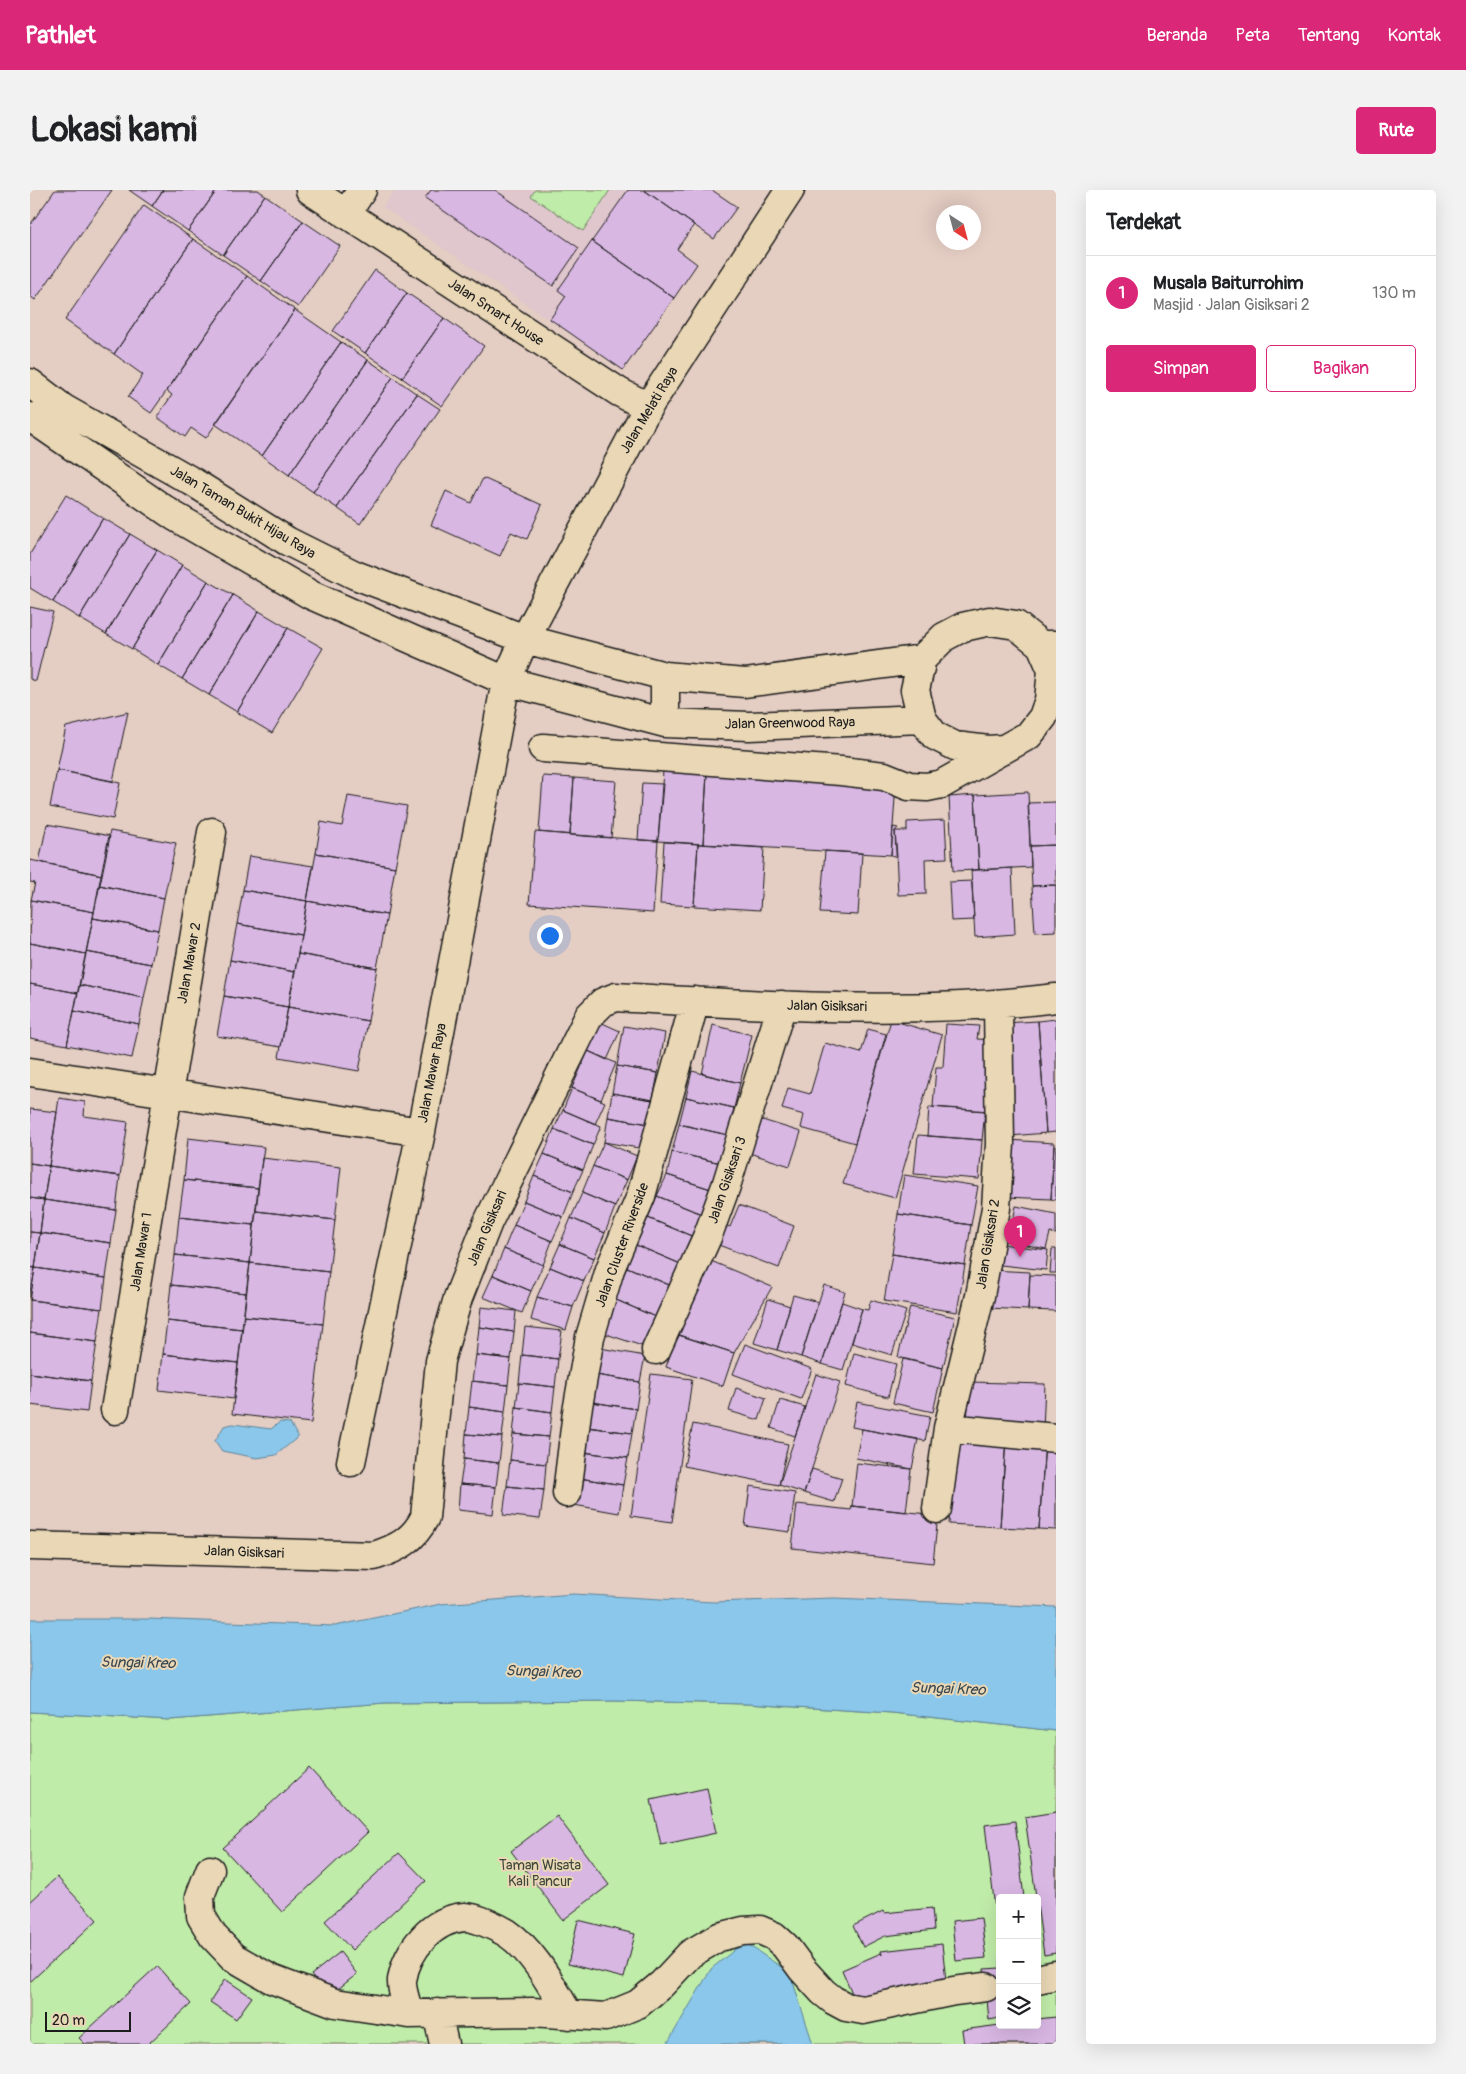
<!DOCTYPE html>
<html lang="id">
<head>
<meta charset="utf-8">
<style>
	body { margin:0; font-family:Pangolin,sans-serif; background:#f2f2f2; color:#202124 }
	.controls { position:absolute; right:15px; bottom:15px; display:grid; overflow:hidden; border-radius:5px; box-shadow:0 5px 20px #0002 }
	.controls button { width:45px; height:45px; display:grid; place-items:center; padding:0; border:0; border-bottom:1px solid #e0e0e0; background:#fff; color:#202124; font:25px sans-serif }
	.compass { position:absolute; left:906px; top:15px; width:45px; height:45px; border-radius:50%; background:#fff; box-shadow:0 5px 20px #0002; rotate:144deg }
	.scale { position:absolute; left:15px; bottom:12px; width:86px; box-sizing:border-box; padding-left:5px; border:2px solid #1c1c1c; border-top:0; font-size:14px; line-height:18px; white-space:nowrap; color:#1c1c1c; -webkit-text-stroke:4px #e9d7b5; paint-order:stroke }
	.you { position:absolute; left:519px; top:745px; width:18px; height:18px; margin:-12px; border:4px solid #fff; border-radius:50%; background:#1a73e8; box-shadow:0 0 0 8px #1a73e833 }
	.badge { display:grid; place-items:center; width:32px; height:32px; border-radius:50%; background:#db2777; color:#fff; font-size:16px; font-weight:700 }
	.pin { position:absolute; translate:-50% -41px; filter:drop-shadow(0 1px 2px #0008) }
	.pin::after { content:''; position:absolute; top:26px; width:18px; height:15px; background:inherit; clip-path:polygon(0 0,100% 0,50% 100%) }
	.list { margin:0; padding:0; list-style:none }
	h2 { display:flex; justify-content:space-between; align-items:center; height:65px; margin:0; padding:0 20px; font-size:21px }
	h2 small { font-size:16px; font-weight:400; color:#757577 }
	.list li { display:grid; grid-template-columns:32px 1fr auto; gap:15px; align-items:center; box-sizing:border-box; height:75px; padding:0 20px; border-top:1px solid #e0e0e0 }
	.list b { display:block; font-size:19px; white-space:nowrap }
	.list p { margin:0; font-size:16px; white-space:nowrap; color:#757577 }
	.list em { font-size:16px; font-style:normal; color:#757577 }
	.actions { display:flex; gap:10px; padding:15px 20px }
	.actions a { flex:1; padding:11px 0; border:1px solid #db2777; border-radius:5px; text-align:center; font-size:18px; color:#db2777 }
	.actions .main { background:#db2777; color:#fff }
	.icon { flex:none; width:28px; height:28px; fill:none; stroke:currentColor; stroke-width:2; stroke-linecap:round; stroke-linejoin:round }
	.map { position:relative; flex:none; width:1026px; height:1854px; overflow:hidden; border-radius:5px }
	header { display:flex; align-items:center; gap:30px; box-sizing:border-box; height:70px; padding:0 25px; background:#db2777; color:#fff }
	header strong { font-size:24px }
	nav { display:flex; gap:28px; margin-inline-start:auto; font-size:18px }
	.intro { display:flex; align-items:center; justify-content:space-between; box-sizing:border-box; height:120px; padding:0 30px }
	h1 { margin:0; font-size:35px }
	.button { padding:12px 22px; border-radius:5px; background:#db2777; color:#fff; font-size:18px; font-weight:700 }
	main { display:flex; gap:30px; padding:0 30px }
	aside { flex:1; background:#fff; border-radius:5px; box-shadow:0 5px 20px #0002 }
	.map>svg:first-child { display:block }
	.built { fill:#e0c6cd }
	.green { fill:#c0eca9; stroke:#6e8462; fill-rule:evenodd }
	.water { fill:#8ac7ea; stroke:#5e8398 }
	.building { fill:#d8b7e3; stroke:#1c1c1c }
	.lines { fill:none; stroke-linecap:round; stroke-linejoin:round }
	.minor-casing { stroke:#1c1c1c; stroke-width:31 }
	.minor { stroke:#e9d7b5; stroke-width:28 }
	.labels { text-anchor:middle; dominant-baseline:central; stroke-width:4; stroke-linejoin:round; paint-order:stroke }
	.street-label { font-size:14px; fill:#1c1c1c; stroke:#e9d7b5 }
	.park-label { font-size:14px; fill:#3d4638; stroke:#e9d7b5 }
	.water-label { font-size:15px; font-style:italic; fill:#384750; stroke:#e9d7b5 }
</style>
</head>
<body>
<header>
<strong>Pathlet</strong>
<nav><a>Beranda</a><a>Peta</a><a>Tentang</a><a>Kontak</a></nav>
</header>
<div class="intro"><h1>Lokasi kami</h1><a class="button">Rute</a></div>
<main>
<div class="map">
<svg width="1026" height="1854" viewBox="0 0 1026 1854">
	<rect width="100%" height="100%" fill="#e4cdc3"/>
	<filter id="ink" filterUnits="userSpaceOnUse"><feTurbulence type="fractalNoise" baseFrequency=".02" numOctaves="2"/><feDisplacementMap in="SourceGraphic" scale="10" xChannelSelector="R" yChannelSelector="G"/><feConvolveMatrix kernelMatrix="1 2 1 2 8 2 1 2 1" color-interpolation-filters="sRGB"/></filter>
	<g filter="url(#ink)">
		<!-- built -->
		<path class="built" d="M365,0H598L562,51L644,108L593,180L353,17Z"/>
		<!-- green -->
		<path class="green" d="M505,0H580L553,41L501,6Z
			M586,1511L716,1514L862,1523L1026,1541V1854H0V1522L140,1530L355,1513ZM970,1708H1007V1835H970Z"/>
		<!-- water -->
		<path class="water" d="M250,1232L260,1233L268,1247L246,1265L227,1268L192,1261L185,1251L194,1236L203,1234L241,1239Z
			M544,1404L683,1412L804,1408L1026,1417V1541L862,1523L716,1514L586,1511L355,1513L140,1530L0,1522V1429H118L305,1436L411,1414Z
			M714,1752L760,1783L783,1854H637L681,1779Z"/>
		<!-- building -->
		<path class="building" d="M25,0H82L5,110L0,106V35Z
			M99,0H133L122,16Z
			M133,0H187L158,41L122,16Z
			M187,0H228L235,5L193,65L158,41Z
			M401,0H465L549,58L523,96L395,8Z
			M598,0H614L664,35L647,59L667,74L644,108L562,51Z
			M614,0H682L707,17L684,49Z
			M235,5L273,31L231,91L193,65Z
			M114,15L163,49L84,164L35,130Z
			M273,31L310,56L268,117L231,91Z
			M163,49L217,86L121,223L98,207L113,185L84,164Z
			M562,51L644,108L593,180L520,129L536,106L528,100Z
			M345,80L377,103L335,163L303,141Z
			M217,86L265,120L176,248L161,238L155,247L127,227L142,205L137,201Z
			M377,103L414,128L372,188L335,163Z
			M265,120L311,152L232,266L185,234Z
			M414,128L454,156L412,216L372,188Z
			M311,152L338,170L259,285L232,266Z
			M338,170L363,187L283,302L259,285Z
			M363,187L387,204L307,318L283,302Z
			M387,204L410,219L330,334L307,318Z
			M453,288L512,315L497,349L481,342L470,366L401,335L416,301L441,313Z
			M36,305L73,328L23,412L0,398V364Z
			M73,328L100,344L49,428L23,412Z
			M100,344L127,360L76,444L49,428Z
			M127,360L152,375L102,459L76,444Z
			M152,375L178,391L128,475L102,459Z
			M178,391L203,405L152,489L128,475Z
			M203,405L229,421L179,505L152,489Z
			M0,417L23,422L6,491L0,489Z
			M229,421L258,438L207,522L179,505Z
			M258,438L293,458L242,543L207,522Z
			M98,522L83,591L27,580L36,537Z
			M27,580L90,593L83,629L20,617Z
			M633,581L677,583L673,654L628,651Z
			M677,583L866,594L861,665L673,654Z
			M513,586L544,588L540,645L509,642Z
			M544,588L586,591L581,648L540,645Z
			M612,593L633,594L628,651L608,650Z
			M998,602L1001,677L949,680L945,605Z
			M945,605L949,680L923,681L919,607Z
			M318,606L377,616L365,677L286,663L291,632L312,636Z
			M1026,612V655L1000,656L998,613Z
			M915,630L917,668L895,669L896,704L868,705L865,641H877V632Z
			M17,634L80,646L72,685L9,672Z
			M863,637L868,638L865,641L867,667L861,665Z
			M80,641L146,653L134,708L69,695Z
			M505,642L628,651L623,723L499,714Z
			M634,652L668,654L664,716L630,714Z
			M668,654L734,658L730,720L664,716Z
			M1026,655V695L1002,696L1000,656Z
			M795,661L832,663L828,725L790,723Z
			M286,663L365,677L357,725L277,711Z
			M219,666L283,676L277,711L213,700Z
			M0,670L72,685L64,722L1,710L5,693L0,692Z
			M982,678L985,744L945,747L941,680Z
			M942,691L944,730L921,731L919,692Z
			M69,695L134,708L128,740L63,728Z
			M1026,695V742L1005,743L1002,696Z
			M213,700L277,711L271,745L207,734Z
			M1,710L64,722L56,764L0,753Z
			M277,711L357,725L347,778L268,764Z
			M63,728L128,740L121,774L56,762Z
			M207,734L271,745L265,782L200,770Z
			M0,753L56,764L48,803L0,794Z
			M56,762L121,774L114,808L49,795Z
			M268,764L347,778L338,831L258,817Z
			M200,770L265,782L258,817L194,806Z
			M0,794L48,803L37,855L0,848Z
			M49,795L114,808L109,834L44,821Z
			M194,806L258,817L251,857L187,846Z
			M258,817L338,831L329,881L249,867Z
			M44,821L109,834L102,868L37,855Z
			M1026,829V942L1016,943L1008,831Z
			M861,830L912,845L865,1008L813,994Z
			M1008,831L1016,943L980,946L973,833Z
			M570,832L590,841L577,870L558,861Z
			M916,834L949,836L947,849L965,850L960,921L903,917L906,877H913Z
			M683,835L722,845L710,893L672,884Z
			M594,836L635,843L628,883L587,876Z
			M838,839L856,844L825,953L771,938L774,925L752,919L758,898L780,904L795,853L831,863Z
			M558,861L586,873L571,910L542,898Z
			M587,876L628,883L623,910L582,903Z
			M662,881L710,893L704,918L656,907Z
			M542,898L575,912L565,934L533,920Z
			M582,903L623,910L619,934L578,927Z
			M656,907L704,918L698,945L649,934Z
			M29,908L55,912L54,926L98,932L90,986L19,976Z
			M899,917L955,921L952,950L897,946Z
			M0,919L27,922L19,976L0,973Z
			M533,920L571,936L563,955L524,939Z
			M578,927L619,934L614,959L574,952Z
			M726,928L771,942L760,976L716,962Z
			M649,934L698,945L691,973L642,962Z
			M524,939L563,955L553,980L514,964Z
			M888,945L952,950L949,989L884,984Z
			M158,948L234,957L228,998L154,990Z
			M978,950L1024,953L1021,1009L975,1007Z
			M574,952L607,966L597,990L563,976Z
			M1024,956H1026V1010L1021,1009Z
			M642,962L691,973L684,1000L637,985Z
			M514,964L553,980L543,1002L504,986Z
			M232,968L311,977L305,1030L226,1021Z
			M0,973L19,976L14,1010L0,1008Z
			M19,976L90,986L86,1020L14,1010Z
			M563,976L597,990L585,1017L552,1003Z
			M637,985L684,1000L674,1025L627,1006Z
			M874,985L948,996L941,1035L868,1024Z
			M504,986L543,1002L533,1027L494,1011Z
			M154,990L228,998L224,1035L149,1027Z
			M552,1003L585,1017L575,1043L541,1028Z
			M627,1006L674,1025L664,1047L618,1028Z
			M0,1008L14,1010L10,1043L0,1042Z
			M14,1010L86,1020L81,1053L10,1043Z
			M494,1011L533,1027L522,1051L484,1035Z
			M709,1015L764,1036L749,1078L686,1054L693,1034L700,1037Z
			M986,1016L1026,1024V1044L1020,1043L1016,1059L979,1051Z
			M226,1021L305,1030L299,1082L220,1073Z
			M868,1024L941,1035L935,1075L862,1064Z
			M149,1027L224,1035L220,1073L145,1065Z
			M541,1028L575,1043L564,1068L530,1054Z
			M618,1028L664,1047L653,1075L606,1055Z
			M484,1035L522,1051L513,1075L474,1059Z
			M0,1042L10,1043L5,1078L0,1077Z
			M10,1043L81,1053L76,1088L5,1078Z
			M964,1053L1018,1060L1016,1080L962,1074Z
			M530,1054L564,1068L554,1091L520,1077Z
			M606,1055L653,1075L644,1097L597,1077Z
			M474,1059L513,1075L501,1101L463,1085Z
			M1022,1059H1026V1083H1020Z
			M862,1064L935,1075L927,1122L854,1111Z
			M145,1065L220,1073L216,1103L141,1095Z
			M674,1068L742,1097L704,1163L642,1143Z
			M220,1073L299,1082L293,1134L214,1126Z
			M0,1077L5,1078L0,1110Z
			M520,1077L554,1091L543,1117L507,1107Z
			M597,1077L644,1097L630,1129L584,1109Z
			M5,1078L76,1088L72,1119L0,1110Z
			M960,1080L1000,1082L998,1120L958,1118Z
			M463,1085L501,1101L492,1123L453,1107Z
			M1000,1085L1026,1086V1121L998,1120Z
			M141,1095L216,1103L212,1139L137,1131Z
			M794,1095L815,1102L792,1174L771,1167Z
			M763,1105L788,1112L771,1167L747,1160Z
			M507,1107L543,1117L536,1140L501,1130Z
			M584,1109L630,1129L618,1158L570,1142Z
			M738,1109L760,1116L747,1160L724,1153Z
			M0,1110L72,1119L67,1152L0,1143Z
			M841,1110L876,1121L862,1165L822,1153L832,1119L838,1120Z
			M812,1112L832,1119L813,1180L792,1174Z
			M451,1117L486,1121L484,1142L449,1137Z
			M880,1117L925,1127L913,1178L868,1167Z
			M214,1126L293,1134L281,1233L202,1224Z
			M137,1131L212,1139L208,1173L133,1164Z
			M449,1137L484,1142L481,1169L446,1165Z
			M495,1137L532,1141L528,1169L492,1165Z
			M0,1143L67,1152L61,1191L0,1183Z
			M647,1144L704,1163L693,1196L636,1177Z
			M715,1154L782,1179L771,1209L703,1184Z
			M570,1158L615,1166L610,1192L566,1185Z
			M824,1163L866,1174L858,1207L816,1196Z
			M133,1164L208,1173L204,1209L129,1200Z
			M446,1165L481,1169L478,1195L442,1191Z
			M492,1165L528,1169L525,1197L489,1193Z
			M873,1169L913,1178L903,1222L863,1213Z
			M0,1183L61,1191L57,1222L0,1215Z
			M621,1184L662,1189L642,1332L601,1326Z
			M786,1184L810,1192L774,1303L749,1295Z
			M566,1185L610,1192L606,1219L562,1212Z
			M442,1191L478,1195L475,1222L439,1217Z
			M939,1192L1015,1194L1013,1240L937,1237Z
			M489,1193L525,1197L522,1222L486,1217Z
			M706,1198L736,1208L729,1230L699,1221Z
			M750,1210L775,1217L765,1246L741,1238Z
			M562,1212L606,1219L602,1243L557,1237Z
			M827,1212L900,1226L895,1251L822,1237Z
			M439,1217L475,1222L472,1247L436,1244Z
			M486,1217L522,1222L519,1247L483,1244Z
			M663,1234L758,1254L749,1295L654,1276Z
			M557,1237L602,1243L598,1268L553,1262Z
			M832,1239L888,1249L882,1279L826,1268Z
			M436,1244L472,1247L469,1273L434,1269Z
			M483,1244L519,1247L516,1274L480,1270Z
			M925,1246L976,1249L970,1337L919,1334Z
			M976,1249L1015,1252L1009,1339L970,1337Z
			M1015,1252H1026V1340L1009,1339Z
			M553,1262L598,1268L593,1295L549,1288Z
			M434,1269L469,1273L466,1297L430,1294Z
			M480,1270L516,1274L514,1300L477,1296Z
			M827,1273L881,1279L876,1322L822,1316Z
			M782,1279L812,1288L804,1312L774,1303Z
			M549,1288L593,1295L589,1323L544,1315Z
			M430,1294L466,1297L463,1324L428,1320Z
			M477,1296L514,1300L510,1329L473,1325Z
			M720,1296L765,1303L760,1342L715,1336Z
			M767,1314L821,1320L822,1316L908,1325L903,1373L762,1358Z
			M279,1578L338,1642L252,1722L193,1658Z
			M677,1598L686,1643L631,1655L621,1610Z
			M1026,1622V1763L1014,1765L995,1627Z
			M527,1626L579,1695L533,1730L481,1661Z
			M985,1631L994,1708H970V1761L955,1635Z
			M369,1663L396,1691L322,1760L295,1731Z
			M27,1687L67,1730L0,1792V1712Z
			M902,1718L904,1740L855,1746L833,1757L823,1736L853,1721L854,1723Z
			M951,1728L956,1768L926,1771L922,1731Z
			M548,1730L605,1744L594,1788L538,1774Z
			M912,1754L917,1800L828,1817L812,1780L851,1763L852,1765L851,1761Z
			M310,1762L327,1784L298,1807L281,1785Z
			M127,1776L161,1814L118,1854H55L49,1848Z
			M970,1778V1828L959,1830L954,1779Z
			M195,1789L222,1807L206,1829L180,1812Z
			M1026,1827V1854H934L932,1840L970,1835H1007V1829Z"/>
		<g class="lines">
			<defs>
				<path id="minor" d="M280,0L589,202L618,217
					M316,24L332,0
					M0,193L34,219L163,292L257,351L325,385L495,449L635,486L715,493L892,469L914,447L933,437L960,431L986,435L1011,455H1026
					M0,227L144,326L281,405L476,491L635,533L719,536L892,529
					M892,469L885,500L892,529L905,546L925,556L958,560L974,559L999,545L1013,527L1019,510L1022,480L1011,455
					M635,486V533
					M513,558L811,581L854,586L879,596L897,597L912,594L974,559
					M0,882L391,942
					M626,1160L678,1045L696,996L752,815
					M85,1220L182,642
					M918,1238L1026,1248
					M321,1272L391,942L476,491L495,449L618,217L760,0
					M537,1303L547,1222L560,1147L580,1079L611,1006L665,811
					M907,1319L918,1238L950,1106L966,1018L970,954L968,815
					M0,1356L344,1366C368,1358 384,1350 395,1327L410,1171L428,1108L458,1032L559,826L573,812L586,807C732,815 881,826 1026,808
					M180,1680L170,1706L171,1726L183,1746L203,1767L241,1789L305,1813L379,1824L502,1822L576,1827L608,1814L632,1794L660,1764L689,1747L713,1741L730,1740L744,1746L755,1756L772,1779L793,1802L803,1810L816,1817L833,1820L924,1801L956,1797
					M1007,1789L1026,1785
					M407,1823L414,1854
					M379,1824C377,1814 371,1800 372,1790C377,1760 402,1729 435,1727C446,1727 467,1737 477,1743C505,1762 522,1797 539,1825"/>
			</defs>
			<!-- minor casing -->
			<use href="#minor" class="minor-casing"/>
			<!-- minor -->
			<use href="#minor" class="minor"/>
		</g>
	</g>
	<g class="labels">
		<!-- street labels -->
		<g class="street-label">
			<text transform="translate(466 122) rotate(33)">Jalan Smart House</text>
			<text transform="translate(619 220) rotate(-59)">Jalan Melati Raya</text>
			<text transform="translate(213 322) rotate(31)">Jalan Taman Bukit Hijau Raya</text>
			<text transform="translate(760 533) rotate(-1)">Jalan Greenwood Raya</text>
			<text transform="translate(159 773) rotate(-80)">Jalan Mawar 2</text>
			<text transform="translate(797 816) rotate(1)">Jalan Gisiksari</text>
			<text transform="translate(402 883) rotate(-79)">Jalan Mawar Raya</text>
			<text transform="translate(697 990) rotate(-71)">Jalan Gisiksari 3</text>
			<text transform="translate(457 1038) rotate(-67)">Jalan Gisiksari</text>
			<text transform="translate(958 1054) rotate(-81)">Jalan Gisiksari 2</text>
			<text transform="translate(592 1055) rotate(-70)">Jalan Cluster Riverside</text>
			<text transform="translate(111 1062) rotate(-81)">Jalan Mawar 1</text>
			<text transform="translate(214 1362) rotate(2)">Jalan Gisiksari</text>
		</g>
		<!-- park labels -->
		<g class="park-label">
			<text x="510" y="1675">Taman Wisata<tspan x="510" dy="16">Kali Pancur</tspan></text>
		</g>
		<!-- water labels -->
		<g class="water-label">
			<text transform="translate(108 1473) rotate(1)">Sungai Kreo</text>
			<text transform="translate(513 1482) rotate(2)">Sungai Kreo</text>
			<text transform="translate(918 1499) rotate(2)">Sungai Kreo</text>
		</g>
	</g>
</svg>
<div class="controls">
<button>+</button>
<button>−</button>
<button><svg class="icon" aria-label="layers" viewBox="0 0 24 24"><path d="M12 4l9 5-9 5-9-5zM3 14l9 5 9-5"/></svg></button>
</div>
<svg class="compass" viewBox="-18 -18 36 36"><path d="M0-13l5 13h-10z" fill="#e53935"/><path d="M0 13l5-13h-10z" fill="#757577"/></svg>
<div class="scale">20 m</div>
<div class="you"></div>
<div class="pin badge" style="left:990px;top:1067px">1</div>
</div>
<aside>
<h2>Terdekat<small></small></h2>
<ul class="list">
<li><span class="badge">1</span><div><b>Musala Baiturrohim</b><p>Masjid · Jalan Gisiksari 2</p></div><em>130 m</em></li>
</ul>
<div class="actions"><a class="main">Simpan</a><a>Bagikan</a></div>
</aside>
</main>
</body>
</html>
